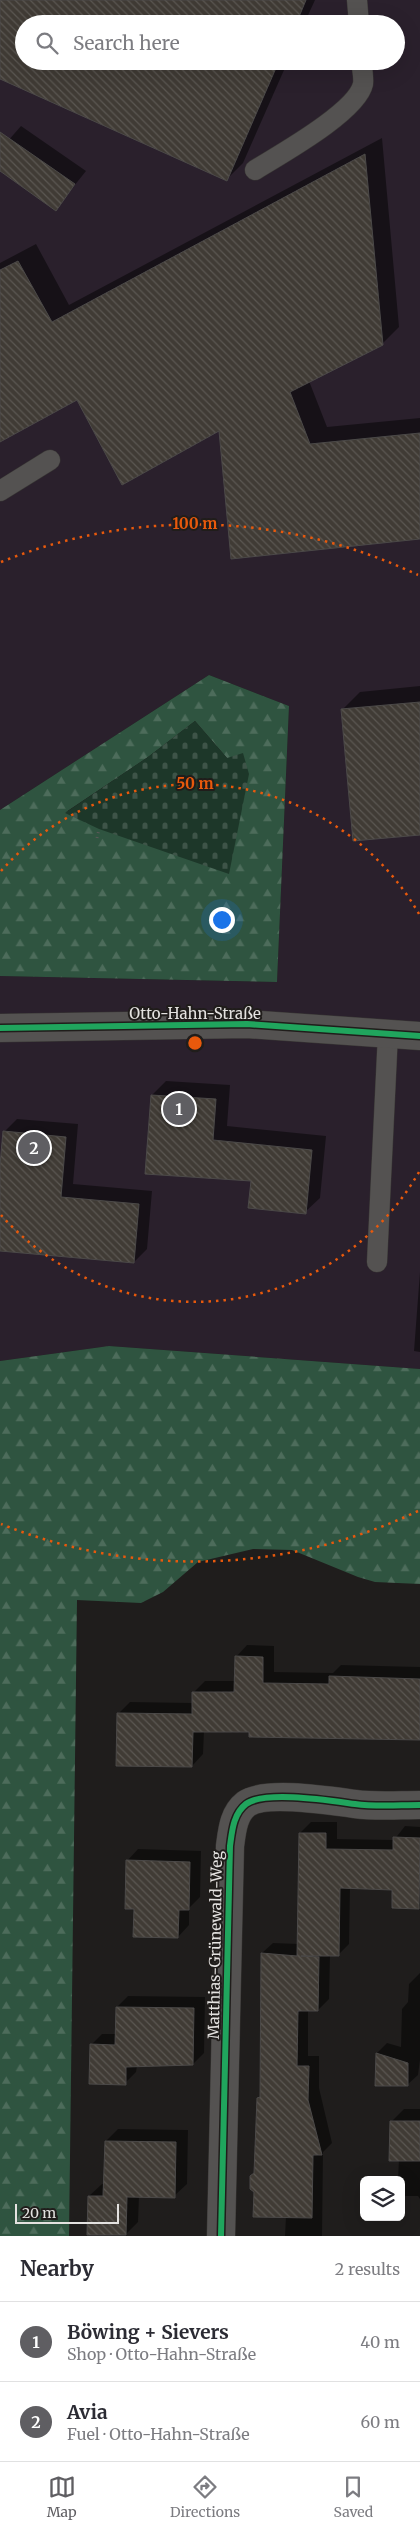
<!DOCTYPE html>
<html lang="en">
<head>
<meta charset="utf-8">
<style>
	body { margin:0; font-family:Merriweather,serif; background:#f2f2f3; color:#2b2b33 }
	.controls { position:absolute; right:15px; bottom:15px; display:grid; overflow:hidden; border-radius:8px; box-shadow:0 5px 20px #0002 }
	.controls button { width:45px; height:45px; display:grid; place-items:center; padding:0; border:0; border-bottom:1px solid #e1e1e2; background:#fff; color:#2b2b33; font:25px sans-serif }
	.scale { position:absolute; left:15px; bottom:12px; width:104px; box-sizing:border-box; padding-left:5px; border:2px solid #e4e2e0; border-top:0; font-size:14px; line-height:18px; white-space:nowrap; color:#e4e2e0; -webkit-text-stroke:4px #201d1b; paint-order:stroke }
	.you { position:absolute; left:221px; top:919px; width:18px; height:18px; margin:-12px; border:4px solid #fff; border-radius:50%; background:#1a73e8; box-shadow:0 0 0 8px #1a73e833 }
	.badge { display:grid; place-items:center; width:32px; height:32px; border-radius:50%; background:#5f5e62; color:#fff; font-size:16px; font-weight:700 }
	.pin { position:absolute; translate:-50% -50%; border:2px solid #fff; box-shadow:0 1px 5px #0006 }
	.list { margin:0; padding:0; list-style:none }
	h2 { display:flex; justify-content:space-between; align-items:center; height:65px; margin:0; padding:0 20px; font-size:21px }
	h2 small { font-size:16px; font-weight:400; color:#7c7c81 }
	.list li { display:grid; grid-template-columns:32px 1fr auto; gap:15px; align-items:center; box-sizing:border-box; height:80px; padding:0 20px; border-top:1px solid #e1e1e2 }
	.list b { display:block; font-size:19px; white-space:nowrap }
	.list p { margin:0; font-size:16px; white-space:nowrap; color:#7c7c81 }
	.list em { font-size:16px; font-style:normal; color:#7c7c81 }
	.icon { flex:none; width:28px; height:28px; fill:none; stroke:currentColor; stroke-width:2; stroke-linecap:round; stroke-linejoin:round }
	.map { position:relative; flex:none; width:420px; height:2236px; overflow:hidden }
	.search { position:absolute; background:#fff; box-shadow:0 5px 20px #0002; left:15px; right:15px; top:15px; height:55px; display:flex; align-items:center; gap:12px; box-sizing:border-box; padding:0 18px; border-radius:28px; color:#7c7c81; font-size:19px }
	.sheet { height:225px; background:#fff }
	nav { display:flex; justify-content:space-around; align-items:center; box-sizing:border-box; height:70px; border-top:1px solid #e1e1e2; background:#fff; font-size:14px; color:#7c7c81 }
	nav a { display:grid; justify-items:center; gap:2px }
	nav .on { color:#5f5e62 }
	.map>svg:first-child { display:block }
	.commercial { fill:#2a202c; fill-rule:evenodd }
	.forest { fill:url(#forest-firs); fill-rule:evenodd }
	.cemetery { fill:url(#cemetery-stones) }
	.shadow { fill:#0007 }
	.building { fill:url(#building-back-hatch); stroke:#4b4948 }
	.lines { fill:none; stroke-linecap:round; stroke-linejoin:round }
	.lane-casing { stroke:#393735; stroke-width:21 }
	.street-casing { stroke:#393735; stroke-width:29 }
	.path { stroke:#5b5958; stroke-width:3; stroke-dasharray:1 4; stroke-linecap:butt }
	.lane { stroke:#545251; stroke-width:20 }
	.street { stroke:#545251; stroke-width:28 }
	.cycleway-casing { stroke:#201d1b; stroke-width:9 }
	.cycleway { stroke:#20a55d; stroke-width:6 }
	.ring { fill:none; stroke:#e8590c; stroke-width:2.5; stroke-dasharray:2.5 5 }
	.labels { text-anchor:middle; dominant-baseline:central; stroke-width:4; stroke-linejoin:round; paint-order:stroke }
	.street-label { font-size:15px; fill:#e4e2e0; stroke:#201d1b }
	.centre { fill:#e8590c; stroke:#201d1b; stroke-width:2.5 }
	.ring-label { font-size:15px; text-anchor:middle; font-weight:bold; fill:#e8590c; stroke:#201d1b; stroke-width:4; stroke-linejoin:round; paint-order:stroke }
</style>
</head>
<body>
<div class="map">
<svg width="420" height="2236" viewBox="0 0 420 2236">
	<defs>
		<pattern id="forest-firs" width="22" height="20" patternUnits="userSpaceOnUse" patternTransform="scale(1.25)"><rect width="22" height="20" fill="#2f5440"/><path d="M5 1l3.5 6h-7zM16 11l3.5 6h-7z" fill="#4d6c5b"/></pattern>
		<pattern id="cemetery-stones" width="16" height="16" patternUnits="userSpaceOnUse" patternTransform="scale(1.25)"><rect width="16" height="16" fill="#1d3729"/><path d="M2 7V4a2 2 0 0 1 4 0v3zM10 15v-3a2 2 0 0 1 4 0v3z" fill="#3e5448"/></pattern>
		<pattern id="building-back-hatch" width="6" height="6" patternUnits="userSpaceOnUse" patternTransform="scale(1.25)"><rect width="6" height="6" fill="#403b35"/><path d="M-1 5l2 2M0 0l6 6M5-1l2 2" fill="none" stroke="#5b5752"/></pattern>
	</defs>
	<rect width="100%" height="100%" fill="#1f1d1c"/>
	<!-- commercial -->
	<path class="commercial" d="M0,0H420V1369L109,1346L0,1361V976L277,982L289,706L209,675L0,810ZM24,24H396V61H24Z"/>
	<!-- forest -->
	<path class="forest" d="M209,675L289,706L277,982L0,976V810ZM195,721L227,758L66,812L148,757Z
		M109,1346L420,1369V1584L375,1582L358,1577L292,1550L253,1549L198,1562L163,1592L141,1603L77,1600L69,2236H0V1361Z"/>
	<!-- cemetery -->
	<path class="cemetery" d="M195,721L227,758L243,753L249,774L229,874L99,829L65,813L148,757Z"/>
	<!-- shadow -->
	<path class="shadow" d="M0,0H315L304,24H24V61H288L243,163L227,179L0,78Z
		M21,126L86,171L62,201L0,169V150Z
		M382,138L399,327L382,344L309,381L327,427L420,418V538L220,429L78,398L0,440V263L36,244L69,305Z
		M420,686V833L343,709L360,692Z
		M166,1081L230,1085L227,1126L326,1136L320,1198L305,1212L152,1095Z
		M17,1119L78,1124L73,1184L152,1191L147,1249L134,1262L0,1250V1179L4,1132Z
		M420,1272V1352L414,1351Z
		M247,1645L274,1646V1672L333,1673L341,1665L420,1667V1739L250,1731H204L203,1754L192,1766L118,1714L130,1702L193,1703L194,1692L205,1681H235L236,1657Z
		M311,1822H337V1839L394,1840L405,1826L420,1827V1906L418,1908L393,1889L350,1888L349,1944L338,1955H330L329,1999L318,2010H308V2056H319V2088L332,2143L323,2152L322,2236H285L286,2216L256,2172L258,2098L262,2095V1953L273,1943L299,1944L300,1833Z
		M138,1849L201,1851L200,1897L189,1908V1925L178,1937L135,1907L127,1861Z
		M420,1973V2060L418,2075L407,2085L377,2053L387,2043L401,2047L402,2009L408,2002L409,1984Z
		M128,1996L205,1997L204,2053L193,2064L137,2066L136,2072L125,2083L91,2045L102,2034H117V2007Z
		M404,2109H420V2199L418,2196H401V2180H398L399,2159L392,2121Z
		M118,2129L188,2130L187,2184L174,2196H139L138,2222L126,2234L89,2196L102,2184H105L106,2141Z"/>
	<!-- building -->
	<path class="building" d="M0,0H306L296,24H24V61H279L227,181L0,79Z
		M0,132L75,184L56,211L0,171Z
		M365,154L383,345L290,392L310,444L420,433V539L231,559L219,431L122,485L77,400L0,442V270L18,261L52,322Z
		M420,702V835L353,841L341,709Z
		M151,1095L216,1099L213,1140L312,1150L306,1214L248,1208L251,1181L145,1174Z
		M3,1131L66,1137L61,1197L139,1204L134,1263L0,1251V1165Z
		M235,1656L263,1657V1683L329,1684V1676L420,1679V1740L249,1737V1732H193L192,1767L116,1766L117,1713L192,1714V1692H234Z
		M299,1833H326V1849L393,1850V1837L420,1838L419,1909L392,1908V1890L340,1888L339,1956H301L319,1957L318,2011H298L297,2066H309L308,2100L322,2155H313L312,2218L253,2217L254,2192L250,2189V2176L254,2173L257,2098L260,2097L261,1953L297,1956Z
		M126,1860L190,1862L189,1910H179L178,1938L133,1937L134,1909H125Z
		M116,2007L194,2008L193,2065L126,2067V2085L89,2084L90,2044L115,2045Z
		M376,2053L408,2063V2086H375Z
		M390,2121H420V2161H389Z
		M105,2141L176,2142L175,2198L127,2197L126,2235H87L88,2196H103Z"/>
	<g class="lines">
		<defs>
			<path id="lane" d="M357,0L359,24
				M255,170C279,155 357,112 363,84C364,78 362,68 361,61
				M0,491L50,460
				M377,1262L388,1033"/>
			<path id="street" d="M0,1028L247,1024L420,1036
				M221,2236L230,1846C232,1832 233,1814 246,1804C265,1790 332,1801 355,1804C376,1807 399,1805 420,1805"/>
		</defs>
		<!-- lane casing -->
		<use href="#lane" class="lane-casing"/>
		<!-- street casing -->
		<use href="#street" class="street-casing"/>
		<!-- path -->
		<path class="path" d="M97,838L99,829"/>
		<!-- lane -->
		<use href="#lane" class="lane"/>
		<!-- street -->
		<use href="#street" class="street"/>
		<defs>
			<path id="cycleway" d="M0,1028L247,1024L420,1036
				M221,2236L230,1846C232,1832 233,1814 246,1804C265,1790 332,1801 355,1804C376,1807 399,1805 420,1805"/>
		</defs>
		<!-- cycleway casing -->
		<use href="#cycleway" class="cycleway-casing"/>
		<!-- cycleway -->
		<use href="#cycleway" class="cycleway"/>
	</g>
	<!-- distance rings -->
	<g class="ring">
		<path d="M419 1172A259 259 0 0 1 1 1215M1 871A259 259 0 0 1 419 914"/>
		<path d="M418 1511A519 519 0 0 1 1 1524M1 562A519 519 0 0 1 418 575"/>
	</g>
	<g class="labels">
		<!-- street labels -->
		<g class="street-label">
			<text x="195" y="1013">Otto-Hahn-Straße</text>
			<text transform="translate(215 1945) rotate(-89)">Matthias-Grünewald-Weg</text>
		</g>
	</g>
	<circle cx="195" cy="1043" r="8" class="centre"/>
	<g class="ring-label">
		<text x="195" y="529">100 m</text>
		<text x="195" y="789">50 m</text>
	</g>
</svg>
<div class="controls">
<button><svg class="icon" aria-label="layers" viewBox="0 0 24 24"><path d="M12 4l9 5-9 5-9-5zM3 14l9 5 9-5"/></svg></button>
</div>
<div class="scale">20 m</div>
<div class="you"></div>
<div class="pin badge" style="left:179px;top:1109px">1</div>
<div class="pin badge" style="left:34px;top:1148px">2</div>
<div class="search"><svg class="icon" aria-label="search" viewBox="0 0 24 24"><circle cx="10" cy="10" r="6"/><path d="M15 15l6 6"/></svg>Search here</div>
</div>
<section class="sheet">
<h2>Nearby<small>2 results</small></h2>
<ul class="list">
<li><span class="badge">1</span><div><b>Böwing + Sievers</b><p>Shop · Otto-Hahn-Straße</p></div><em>40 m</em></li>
<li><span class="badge">2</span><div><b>Avia</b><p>Fuel · Otto-Hahn-Straße</p></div><em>60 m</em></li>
</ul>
</section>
<nav>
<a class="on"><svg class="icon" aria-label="map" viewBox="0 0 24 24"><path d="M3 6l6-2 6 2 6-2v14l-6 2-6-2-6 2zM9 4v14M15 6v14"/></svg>Map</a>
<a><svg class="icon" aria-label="directions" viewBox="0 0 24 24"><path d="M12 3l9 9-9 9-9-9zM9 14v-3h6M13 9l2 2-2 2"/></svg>Directions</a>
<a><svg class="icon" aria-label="saved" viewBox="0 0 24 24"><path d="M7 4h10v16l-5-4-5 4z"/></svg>Saved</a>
</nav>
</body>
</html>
